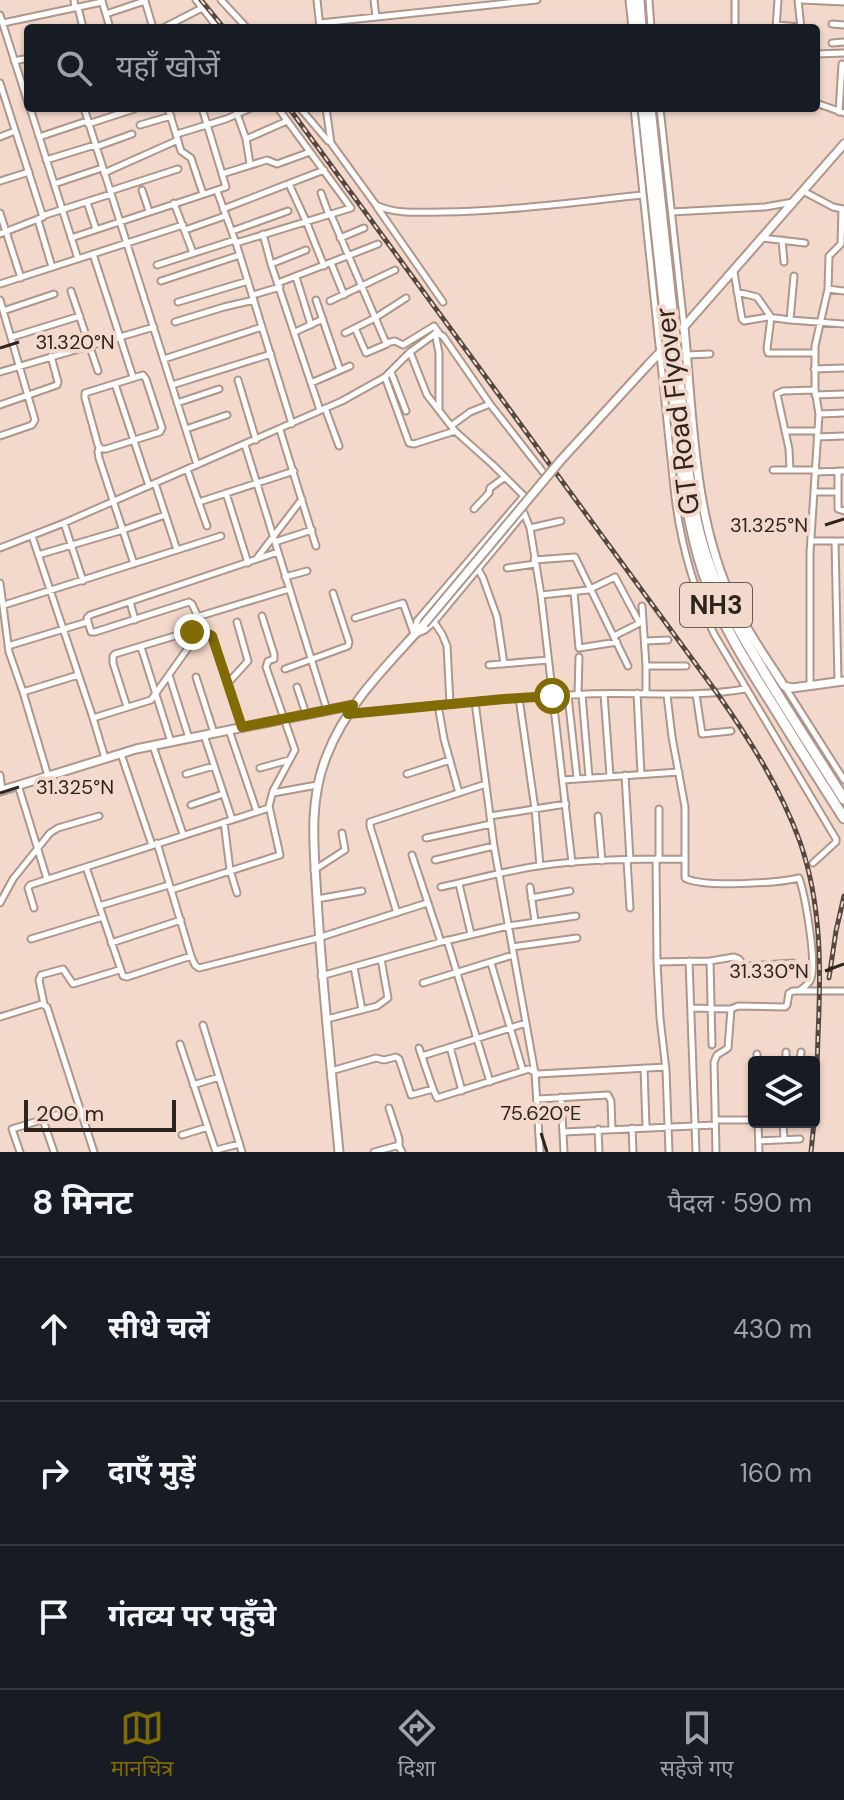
<!DOCTYPE html>
<html lang="hi">
<head>
<meta charset="utf-8">
<style>
	body { margin:0; font-family:"DM Sans","Noto Sans Devanagari",sans-serif; background:#242831; color:#f1f3f6 }
	.controls { position:absolute; right:24px; bottom:24px; display:grid; overflow:hidden; border-radius:8px; box-shadow:0 2px 6px #0004 }
	.controls button { width:72px; height:72px; display:grid; place-items:center; padding:0; border:0; border-bottom:2px solid #363941; background:#171b24; color:#f1f3f6; font:40px sans-serif }
	.scale { position:absolute; left:24px; bottom:20px; width:152px; box-sizing:border-box; padding-left:8px; border:4px solid #2d241f; border-top:0; font-size:22px; line-height:28px; white-space:nowrap; color:#2d241f; -webkit-text-stroke:6px #f3d9cc; paint-order:stroke }
	.stop { position:absolute; width:24px; height:24px; margin:-18px; border:6px solid #806b04; border-radius:50%; background:#fff }
	.stop.end { background:#806b04; border-color:#fff; box-shadow:0 2px 8px #0008 }
	.list { margin:0; padding:0; list-style:none }
	h2 { display:flex; justify-content:space-between; align-items:center; height:104px; margin:0; padding:0 32px; font-size:34px }
	h2 small { font-size:26px; font-weight:400; color:#9ea1a6 }
	.list li { display:grid; grid-template-columns:52px 1fr auto; gap:24px; align-items:center; box-sizing:border-box; height:144px; padding:0 32px; border-top:2px solid #363941 }
	.list b { display:block; font-size:30px; white-space:nowrap }
	.list em { font-size:26px; font-style:normal; color:#9ea1a6 }
	.icon { flex:none; width:44px; height:44px; fill:none; stroke:currentColor; stroke-width:2; stroke-linecap:round; stroke-linejoin:round }
	.map { position:relative; flex:none; width:844px; height:1152px; overflow:hidden }
	.search { position:absolute; background:#171b24; box-shadow:0 2px 6px #0004; left:24px; right:24px; top:24px; height:88px; display:flex; align-items:center; gap:20px; box-sizing:border-box; padding:0 28px; border-radius:8px; color:#9ea1a6; font-size:30px }
	.sheet { height:536px; background:#171b24 }
	nav { display:flex; justify-content:space-around; align-items:center; box-sizing:border-box; height:112px; border-top:2px solid #363941; background:#171b24; font-size:22px; color:#9ea1a6 }
	nav a { display:grid; justify-items:center; gap:4px }
	nav .on { color:#806b04 }
	.map>svg:first-child { display:block }
	.lines { fill:none; stroke-linecap:round; stroke-linejoin:round }
	.minor-casing { stroke:#af968a; stroke-width:9 }
	.tertiary-casing { stroke:#af968a; stroke-width:11 }
	.trunk-casing { stroke:#af968a; stroke-width:13 }
	.minor { stroke:#fff; stroke-width:5 }
	.tertiary { stroke:#fff; stroke-width:7 }
	.trunk { stroke:#fff; stroke-width:9 }
	.rail-casing { stroke:#544841; stroke-width:5 }
	.rail { stroke:#f3d9cc; stroke-width:2; stroke-dasharray:6; stroke-linecap:butt }
	.tertiary-bridge-casing { stroke:#af968a; stroke-width:11; stroke-linecap:butt }
	.trunk-bridge-casing { stroke:#af968a; stroke-width:13; stroke-linecap:butt }
	.tertiary-bridge { stroke:#fff; stroke-width:7 }
	.trunk-bridge { stroke:#fff; stroke-width:9 }
	.route { stroke:#806b04; stroke-width:10 }
	.ticks { fill:none; stroke:#2d241f; stroke-width:3 }
	.labels { text-anchor:middle; dominant-baseline:central; stroke-width:8; stroke-linejoin:round; paint-order:stroke }
	.shield { fill:#f3d9cc; stroke:#685a53; stroke-width:2 }
	.shield-label { font-size:26px; font-weight:bold; fill:#2d241f }
	.street-label { font-size:28px; fill:#2d241f; stroke:#f3d9cc }
	.ticks-label { font-size:20px; text-anchor:middle; fill:#2d241f; stroke:#f3d9cc; stroke-width:8; stroke-linejoin:round; paint-order:stroke }
</style>
</head>
<body>
<div class="map">
<svg width="844" height="1152" viewBox="0 0 844 1152">
	<rect width="100%" height="100%" fill="#f3d9cc"/>
	<g class="lines">
		<defs>
			<path id="minor" d="M74,0L75,8
				M196,0L218,28
				M221,0L247,28
				M317,0L320,28
				M374,0L376,17
				M649,0L651,28
				M735,0V28
				M798,0L801,28
				M802,0L844,2
				M102,1L110,28
				M145,1L153,28
				M78,7L83,28
				M106,14L145,1
				M0,15L28,103
				M3,23L102,2
				M320,23L537,0
				M832,24L844,25
				M776,25L801,27
				M163,28L202,8
				M776,28L778,0
				M832,43L844,42
				M816,54L844,53
				M14,61L24,59L28,60
				M0,83L43,217L0,234
				M816,103L844,113
				M30,108L78,259
				M84,108L197,465
				M168,108L181,151L191,158L203,194
				M235,108L246,139L250,164
				M300,108L328,141
				M326,108L331,143L376,205C397,215 421,212 443,212C510,211 576,202 643,195
				M634,108L675,497C681,545 694,590 714,634L836,839V842L813,863
				M660,108L684,326
				M839,112L842,64
				M88,124L134,109
				M140,125L171,116
				M177,134L226,119L251,108
				M0,137L15,131
				M39,137L87,121
				M246,139L287,121
				M96,147L132,134
				M46,160L95,145
				M104,173L178,140
				M222,174L267,160L277,164L310,152
				M0,181L29,172
				M54,184L102,168
				M289,184L306,221L324,266
				M142,190L149,211
				M110,191L178,169
				M217,191L236,243L292,424
				M803,191L833,207L843,209
				M321,193L329,215
				M87,202L96,229
				M174,203L193,253
				M377,207L443,302
				M223,209L324,170
				M672,212L765,207L793,202
				M0,213L21,278
				M331,215L386,343L395,341L403,345L434,326L439,333
				M42,216L111,194
				M38,220L52,267
				M185,230L225,216
				M232,231L288,211
				M263,234L271,264L320,410
				M71,238L226,187L202,108
				M340,238L364,228
				M762,238L805,243
				M782,240L784,262
				M236,243L351,208L278,108
				M93,254L133,377
				M331,263L344,295
				M271,264L306,250
				M157,265L235,240
				M734,272L742,319L744,321L768,317L790,320
				M794,276L790,320L844,324
				M296,277L311,325
				M161,281L240,255
				M278,283L378,244
				M0,284L183,225
				M828,289L844,291
				M71,291L98,371
				M737,292L757,297L771,317L767,349L768,353H815
				M253,295L280,287
				M0,300L35,420L32,425L0,436
				M316,300L340,370
				M330,301L395,270
				M178,302L248,281
				M3,311L54,294
				M175,322L224,307L254,300
				M355,328L366,353L387,344
				M295,332L323,319
				M345,333L375,318L406,298
				M435,333L439,353V408
				M12,337L80,316
				M410,352L427,395L455,431L493,465L524,496L417,621L414,634
				M686,355L710,354
				M164,359L262,327
				M814,369L844,368
				M0,372L154,327
				M391,372L406,411
				M143,375L146,379L162,428L160,432L106,449H101L98,445L85,398V393Z
				M385,377L409,443L414,444L455,431
				M238,380L256,440
				M311,383L350,366
				M115,384L149,486
				M172,385L271,354
				M815,395L844,394
				M177,403L219,389
				M0,405L57,385L58,382L51,356
				M325,408L339,446
				M819,414L844,413
				M451,426L470,412L490,404
				M186,429L227,415
				M280,430L316,546
				M785,431H817
				M817,437L844,436
				M245,445L327,710
				M99,448L98,452L99,458L134,564
				M187,469L207,526
				M773,470H816
				M790,470L789,449L777,394L783,391L815,390
				M838,471V509L844,511
				M816,472L844,471
				M155,483L177,550
				M815,492H838
				M226,493L248,563
				M199,502L294,471
				M474,509L489,493L490,488L505,477
				M64,523L83,581
				M530,528L561,521
				M32,536L93,718L105,758
				M811,541H835L838,682
				M835,541H844
				M275,542L312,530
				M0,548L64,523L342,401L385,377L410,352L436,333L443,336L490,404L543,472
				M278,552L90,615L87,618L91,632H95L189,602L192,604L197,615L200,616L289,589
				M38,555L123,530L165,515
				M257,558L302,499
				M534,560L575,557L628,666
				M507,568L535,564
				M478,569L483,578L497,617L504,664
				M285,577L307,571
				M0,583L9,652L23,692L48,776
				M574,592L579,648L617,642
				M541,595L588,590L615,577L639,622L638,624L614,636
				M130,602L135,620
				M4,605L221,536
				M642,606L646,666V694
				M355,618L403,603L414,634
				M434,622L442,634L447,646L450,704
				M418,633L425,630L434,622L524,513L530,528L541,595L572,863
				M645,641L668,640
				M8,646L87,622
				M141,647L171,742
				M489,665L548,660
				M647,666H686
				M285,669L348,646L349,642L333,593
				M169,675L189,738
				M196,677L214,733
				M228,683L248,661L237,622
				M810,685V553L819,414L815,390V346L828,289L829,256L841,244L842,209
				M297,687L306,714
				M785,687L844,780
				M23,692L78,675
				M637,693L641,774
				M604,694L610,776
				M696,694L702,734L731,731
				M578,695L579,657
				M582,695L589,777
				M667,695L672,737L685,807V878C703,888 778,883 799,878C805,895 818,966 810,981C809,983 802,989 800,990
				M568,696L577,778
				M519,698L535,809L540,866
				M475,702L494,846L535,1073L540,1152
				M438,705L444,739L459,793
				M127,707L113,663V656L115,654L188,632H192L196,637
				M349,714C428,705 507,698 587,694C640,692 693,698 745,689
				M93,718L151,700L193,641L206,633L212,636L242,727
				M229,730L257,812
				M204,735L232,819
				M153,746L183,834
				M121,754L152,845
				M260,768L289,760
				M186,774L214,766
				M407,774L450,760
				M0,775L2,790
				M625,775L630,860
				M563,780L679,772
				M18,785L47,879
				M273,793L317,785
				M191,805L223,794
				M490,816L566,804
				M598,816L602,861
				M224,822L230,870L237,893
				M426,838L491,824
				M157,843L191,956L195,965L199,968L318,938L427,903
				M412,855L441,942
				M656,859L657,962L660,1018L666,1070L669,1152
				M659,859V809
				M435,860L494,846
				M627,860L630,908
				M86,867L123,976L127,977L191,956
				M314,870L345,850L342,833
				M459,884L471,934
				M441,887C473,880 505,871 538,866C586,859 636,859 685,859
				M530,887L535,921
				M171,890L280,855L269,806L273,791L295,750L266,667L268,661L274,659V654L262,616
				M531,898L570,891
				M317,899L362,891
				M0,903L13,879L50,833L58,828L99,816
				M99,906L169,885
				M34,908L28,888L30,885L269,808
				M397,913L370,826V822L486,784
				M31,939L103,917
				M447,940L490,1082
				M111,943L181,920
				M512,947L577,938
				M689,961L696,1152
				M710,961L712,1045
				M657,962L710,961L734,957L739,959L743,965L749,966L793,963
				M491,963L523,1071
				M354,967L362,1010
				M321,976L441,942L508,926L576,916
				M423,983L513,955
				M44,1004L39,980L41,975L63,969L73,984L119,970
				M691,1008L731,1009
				M0,1017L42,1004L47,1007L94,1152
				M327,1019L377,1006L388,998L381,959
				M203,1025L242,1152
				M180,1044L216,1152
				M450,1047L462,1091
				M419,1048L433,1089L437,1098L529,1069L538,1074L666,1067
				M786,1052V1062
				M757,1054V1062
				M422,1056L526,1023
				M800,1062L801,1052
				M644,1068L646,1127
				M331,1071L376,1058L384,1060L396,1057L399,1059L411,1095L433,1089
				M193,1085L219,1077
				M561,1097L564,1152
				M538,1099L608,1095L611,1101L612,1129
				M389,1108L399,1139V1147
				M43,1120L54,1152
				M715,1120H754
				M758,1122L759,1152
				M783,1122L784,1139
				M632,1128L633,1152
				M598,1129L599,1152
				M564,1132L715,1125
				M182,1135L208,1127
				M759,1141L800,1139
				M216,1150L239,1144
				M20,1152L12,1129L80,1108
				M374,1152L396,1146L400,1148L402,1152
				M716,1152L714,1062L717,1055L728,1048L731,1009L738,1006L785,1007L787,1005L789,993L793,991H844"/>
			<path id="tertiary" d="M684,327C693,419 693,517 733,602C747,632 767,659 784,686L792,688L844,681
				M682,329L844,144
				M647,366L671,341
				M0,791L136,749L353,705
				M339,1152C331,1067 322,983 317,898C314,849 308,801 327,755C347,703 388,665 424,624"/>
			<path id="trunk" d="M631,0L634,28
				M639,0L641,28
				M643,108L665,312
				M650,108L672,311
				M677,360C684,418 685,479 700,536C715,593 745,641 775,690C798,727 821,763 844,799
				M670,361C678,431 681,503 703,571C719,621 748,666 776,710C798,746 821,782 844,818"/>
		</defs>
		<!-- minor casing -->
		<use href="#minor" class="minor-casing"/>
		<!-- tertiary casing -->
		<use href="#tertiary" class="tertiary-casing"/>
		<!-- trunk casing -->
		<use href="#trunk" class="trunk-casing"/>
		<!-- minor -->
		<use href="#minor" class="minor"/>
		<!-- tertiary -->
		<use href="#tertiary" class="tertiary"/>
		<!-- trunk -->
		<use href="#trunk" class="trunk"/>
		<defs>
			<path id="rail" d="M201,0L224,28
				M289,108L717,693C750,740 781,789 800,842C822,905 821,971 818,1036C817,1065 817,1093 814,1122
				M829,978L836,931L844,896
				M811,1152L814,1122"/>
		</defs>
		<!-- rail casing -->
		<use href="#rail" class="rail-casing"/>
		<!-- rail -->
		<use href="#rail" class="rail"/>
		<defs>
			<path id="tertiary-bridge" d="M424,624L561,460L647,366"/>
			<path id="trunk-bridge" d="M672,311L677,360
				M665,312L670,361"/>
		</defs>
		<!-- tertiary-bridge casing -->
		<use href="#tertiary-bridge" class="tertiary-bridge-casing"/>
		<!-- trunk-bridge casing -->
		<use href="#trunk-bridge" class="trunk-bridge-casing"/>
		<!-- tertiary-bridge -->
		<use href="#tertiary-bridge" class="tertiary-bridge"/>
		<!-- trunk-bridge -->
		<use href="#trunk-bridge" class="trunk-bridge"/>
	</g>
	<g class="lines">
		<!-- route -->
		<path class="route" d="M192,632L196,637L206,633L212,636L242,727L353,705L348,714L504,699L552,696"/>
	</g>
	<!-- ticks -->
	<path class="ticks" d="M0,348L19,342M825,525L844,519M0,793L19,787M825,971L844,964M541,1133L547,1152"/>
	<g class="labels">
		<!-- shield labels -->
		<rect class="shield" x="680" y="583" width="72" height="44" rx="6"/>
		<g class="shield-label">
			<text x="716" y="605">NH3</text>
		</g>
		<!-- street labels -->
		<g class="street-label">
			<text transform="translate(677 411) rotate(-97)">GT Road Flyover</text>
		</g>
	</g>
	<g class="ticks-label">
		<text x="75" y="349">31.320°N</text>
		<text x="769" y="532">31.325°N</text>
		<text x="75" y="794">31.325°N</text>
		<text x="769" y="978">31.330°N</text>
		<text x="541" y="1120">75.620°E</text>
	</g>
</svg>
<div class="controls">
<button><svg class="icon" aria-label="layers" viewBox="0 0 24 24"><path d="M12 4l9 5-9 5-9-5zM3 14l9 5 9-5"/></svg></button>
</div>
<div class="scale">200 m</div>
<div class="stop" style="left:552px;top:696px"></div>
<div class="stop end" style="left:192px;top:632px"></div>
<div class="search"><svg class="icon" aria-label="search" viewBox="0 0 24 24"><circle cx="10" cy="10" r="6"/><path d="M15 15l6 6"/></svg>यहाँ खोजें</div>
</div>
<section class="sheet">
<h2>8 मिनट<small>पैदल · 590 m</small></h2>
<ul class="list">
<li><svg class="icon" aria-label="ahead" viewBox="0 0 24 24"><path d="M12 20V5M6 11l6-6 6 6"/></svg><div><b>सीधे चलें</b></div><em>430 m</em></li>
<li><svg class="icon" aria-label="right" viewBox="0 0 24 24"><path d="M7 20v-9h11M14 6l5 5-5 5"/></svg><div><b>दाएँ मुड़ें</b></div><em>160 m</em></li>
<li><svg class="icon" aria-label="arrive" viewBox="0 0 24 24"><path d="M6 21V4h12l-3 4 3 4H6"/></svg><div><b>गंतव्य पर पहुँचे</b></div></li>
</ul>
</section>
<nav>
<a class="on"><svg class="icon" aria-label="map" viewBox="0 0 24 24"><path d="M3 6l6-2 6 2 6-2v14l-6 2-6-2-6 2zM9 4v14M15 6v14"/></svg>मानचित्र</a>
<a><svg class="icon" aria-label="directions" viewBox="0 0 24 24"><path d="M12 3l9 9-9 9-9-9zM9 14v-3h6M13 9l2 2-2 2"/></svg>दिशा</a>
<a><svg class="icon" aria-label="saved" viewBox="0 0 24 24"><path d="M7 4h10v16l-5-4-5 4z"/></svg>सहेजे गए</a>
</nav>
</body>
</html>
